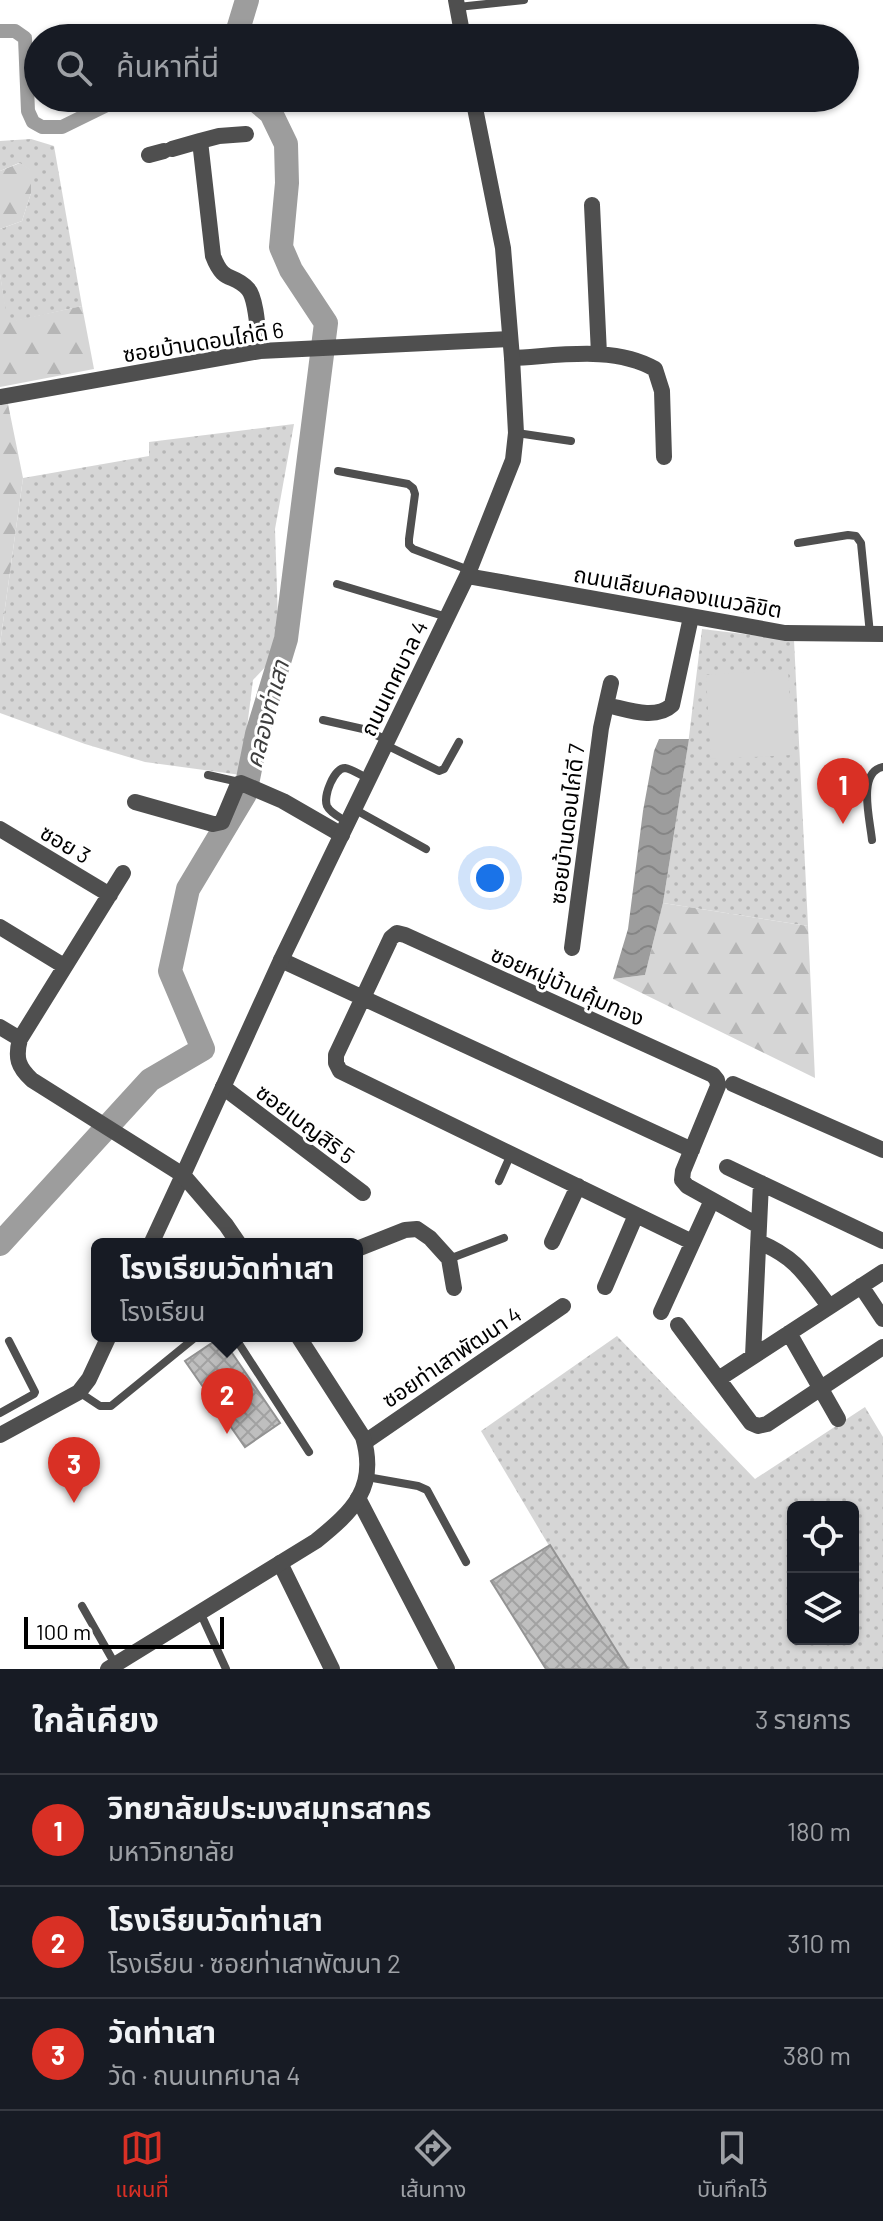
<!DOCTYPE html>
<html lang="th">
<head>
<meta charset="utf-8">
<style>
	body { margin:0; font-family:Barlow,"Noto Sans Thai",sans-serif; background:#242831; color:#f1f3f6 }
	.controls { position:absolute; right:24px; bottom:24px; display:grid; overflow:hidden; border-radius:12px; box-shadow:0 2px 6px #0004 }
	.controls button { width:72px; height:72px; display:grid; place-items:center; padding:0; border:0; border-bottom:2px solid #363941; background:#171b24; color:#f1f3f6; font:40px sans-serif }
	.scale { position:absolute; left:24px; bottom:20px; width:200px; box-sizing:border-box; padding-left:8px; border:4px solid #000; border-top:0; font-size:22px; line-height:28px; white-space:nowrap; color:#000; -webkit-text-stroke:6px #fff; paint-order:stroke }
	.you { position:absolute; left:490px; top:878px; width:28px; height:28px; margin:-20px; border:6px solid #fff; border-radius:50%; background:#1a73e8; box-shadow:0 0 0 12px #1a73e833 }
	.badge { display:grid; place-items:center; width:52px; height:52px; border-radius:50%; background:#d93025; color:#fff; font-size:26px; font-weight:700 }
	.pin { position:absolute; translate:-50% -66px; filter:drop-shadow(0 2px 4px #0008) }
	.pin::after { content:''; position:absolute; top:42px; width:28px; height:24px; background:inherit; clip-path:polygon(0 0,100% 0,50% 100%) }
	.popup { position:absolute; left:91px; top:1238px; width:272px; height:104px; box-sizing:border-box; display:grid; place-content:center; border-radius:12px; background:#171b24; filter:drop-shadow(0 2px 6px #0005); font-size:26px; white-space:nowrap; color:#9ea1a6 }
	.popup b { font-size:30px; color:#f1f3f6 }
	.popup::after { content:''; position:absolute; left:50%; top:100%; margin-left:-16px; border:16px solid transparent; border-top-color:#171b24 }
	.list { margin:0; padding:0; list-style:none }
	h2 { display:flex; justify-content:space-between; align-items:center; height:104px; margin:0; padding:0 32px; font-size:34px }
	h2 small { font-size:26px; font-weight:400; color:#9ea1a6 }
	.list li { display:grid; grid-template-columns:52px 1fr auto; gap:24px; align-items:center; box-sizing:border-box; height:112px; padding:0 32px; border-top:2px solid #363941 }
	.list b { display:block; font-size:30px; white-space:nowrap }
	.list p { margin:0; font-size:26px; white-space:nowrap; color:#9ea1a6 }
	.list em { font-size:26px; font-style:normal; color:#9ea1a6 }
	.icon { flex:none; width:44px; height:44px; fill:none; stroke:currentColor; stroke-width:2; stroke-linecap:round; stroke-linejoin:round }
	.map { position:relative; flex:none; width:883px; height:1669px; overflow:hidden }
	.search { position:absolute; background:#171b24; box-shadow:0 2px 6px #0004; left:24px; right:24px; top:24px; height:88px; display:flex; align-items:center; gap:20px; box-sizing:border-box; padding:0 28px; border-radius:44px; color:#9ea1a6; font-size:30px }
	.sheet { height:440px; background:#171b24 }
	nav { display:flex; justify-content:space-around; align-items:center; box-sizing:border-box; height:112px; border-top:2px solid #363941; background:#171b24; font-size:22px; color:#9ea1a6 }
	nav a { display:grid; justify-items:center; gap:4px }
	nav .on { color:#d93025 }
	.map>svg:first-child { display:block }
	.grass { fill:url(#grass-dots); fill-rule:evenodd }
	.forest { fill:url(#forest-firs) }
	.park { fill:#d6d6d6 }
	.water { fill:url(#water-waves) }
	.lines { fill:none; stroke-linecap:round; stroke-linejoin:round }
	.canal { stroke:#9d9d9d; stroke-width:14 }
	.river { stroke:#9d9d9d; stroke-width:24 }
	.building { fill:url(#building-cross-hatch); stroke:#939393; stroke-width:2 }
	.service { stroke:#4f4f4f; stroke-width:8 }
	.minor { stroke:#4f4f4f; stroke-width:16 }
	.tertiary { stroke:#4f4f4f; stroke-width:16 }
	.labels { text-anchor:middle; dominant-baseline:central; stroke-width:6; stroke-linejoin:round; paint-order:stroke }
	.street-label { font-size:22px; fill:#000; stroke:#fff }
	.water-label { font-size:24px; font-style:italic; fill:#3e3e3e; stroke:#fff }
</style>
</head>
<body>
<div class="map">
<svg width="883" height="1669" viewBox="0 0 883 1669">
	<defs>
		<pattern id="grass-dots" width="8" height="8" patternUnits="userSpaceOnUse" patternTransform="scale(2)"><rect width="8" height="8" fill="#d6d6d6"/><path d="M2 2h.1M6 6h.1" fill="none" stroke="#b6b6b6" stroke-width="1.8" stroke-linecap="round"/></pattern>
		<pattern id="forest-firs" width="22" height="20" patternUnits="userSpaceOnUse" patternTransform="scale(2)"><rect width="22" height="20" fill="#d6d6d6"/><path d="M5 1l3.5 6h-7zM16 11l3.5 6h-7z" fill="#b6b6b6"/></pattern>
		<pattern id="water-waves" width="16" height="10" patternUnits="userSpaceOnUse" patternTransform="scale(2)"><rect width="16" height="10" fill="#9d9d9d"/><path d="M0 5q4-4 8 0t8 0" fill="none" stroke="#858585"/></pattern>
		<pattern id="building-cross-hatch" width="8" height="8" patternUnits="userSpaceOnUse" patternTransform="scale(2)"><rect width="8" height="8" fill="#bfbfbf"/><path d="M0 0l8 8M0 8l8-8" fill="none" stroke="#a2a2a2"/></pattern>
	</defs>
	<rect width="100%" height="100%" fill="#fff"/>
	<!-- grass -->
	<path class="grass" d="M31,139L54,146L82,306L7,323L0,274V229L22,221L31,193L30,170L19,163L0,171V141Z
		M294,424L275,529L278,620L269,663L253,680L241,775L145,762L85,744L0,713V644L23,478L149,456V442Z
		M702,629L794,640L808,926L663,903L688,745Z
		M617,1336L755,1479L865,1407L883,1437V1669H622L481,1431ZM793,1507H853V1639H793Z"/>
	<!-- forest -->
	<path class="forest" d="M20,163L31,170V193L22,221L0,229V171Z
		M0,274L8,322L82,306L94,369L0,387Z
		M8,404L23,478L0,644V405Z
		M663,903L808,926L815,1078L613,979L645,975Z"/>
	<!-- park -->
	<path class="park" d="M788,670L793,755L711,759L706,675Z"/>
	<!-- water -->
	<path class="water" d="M659,739H689L663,903L645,975L613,979L628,929L643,811L654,751Z"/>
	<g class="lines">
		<!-- canal -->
		<path class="canal" d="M0,31H15L25,38L28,111L33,122L42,127H62L115,101L132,98"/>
		<!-- river -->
		<path class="river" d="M237,38V33L247,0
			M0,1244L150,1080L203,1049L170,971L188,889L245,794L257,734L286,639L326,323L291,270L281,247L287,183L286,144L271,113L253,98"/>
	</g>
	<!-- building -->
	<path class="building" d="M221,1337L280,1423L245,1447L185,1361Z
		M550,1545L628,1669H546L491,1581Z"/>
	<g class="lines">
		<!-- service -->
		<path class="service" d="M458,7L524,0
			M517,433L571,441
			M338,471L408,484L413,488L415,494L409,539V545L413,549L469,570
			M798,543L848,535L856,536L861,543L870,634
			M337,584L447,617
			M323,720L363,729L387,740
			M386,745L439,771L444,769L459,742
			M208,775L239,782
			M354,809L426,849
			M347,822C341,818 330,813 327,806C323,796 334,768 345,768C352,769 362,776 369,779
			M872,840C870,819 857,772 883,767
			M499,1181L511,1154
			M449,1259L504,1238
			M234,1336L309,1452
			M79,1392L100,1406H111L197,1336
			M0,1413L34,1394L35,1392L9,1341
			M367,1477L418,1486L427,1490L466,1562
			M82,1606L115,1664
			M200,1612L226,1669"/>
		<!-- minor -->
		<path class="minor" d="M246,134L219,136L200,141L213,256C224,285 233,272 248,289C257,299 258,336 260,351
			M172,149L200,141
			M149,155L164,151
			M592,205L599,354
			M512,358C557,356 614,345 655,369L662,391L664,457
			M0,397L260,351L510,339
			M606,705L611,683
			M135,802L213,824L222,822L238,784L241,783L283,801L342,835
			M0,829L110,895
			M123,873L20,1039C15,1058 18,1067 32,1080L183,1175L151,1244
			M0,927L64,966
			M572,948L601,728L606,705C626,709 655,721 672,705L691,617
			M281,960L692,1150
			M0,1027L20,1039
			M733,1084L883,1150
			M223,1087L363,1193
			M727,1167L883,1241
			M552,1242L578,1186
			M692,1242L340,1071L336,1063V1055L391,938L397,933L405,935L713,1075L717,1080L718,1086L683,1171L682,1180L687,1186L759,1226
			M759,1242C797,1258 805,1275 829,1306
			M357,1249L405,1230L417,1229L430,1238L449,1259L454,1288
			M861,1286L883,1319
			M605,1287L636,1215
			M661,1312L712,1200
			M678,1325L751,1423L758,1426L767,1424L883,1347
			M789,1333L838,1419
			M753,1356L761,1183
			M720,1378L883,1272
			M0,1435L79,1392L89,1379L109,1336
			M365,1442L563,1306
			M358,1498L447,1669
			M280,1563L332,1669"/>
		<!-- tertiary -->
		<path class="tertiary" d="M456,0L463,38
			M467,576L785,633L883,634
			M239,1244L226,1225L183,1175L281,960L467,576L513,460L516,433L512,358L503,248L473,98
			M108,1669L316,1541C353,1511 378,1488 363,1437L298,1336"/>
	</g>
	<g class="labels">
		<!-- street labels -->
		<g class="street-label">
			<text transform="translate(203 341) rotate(-9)">ซอยบ้านดอนไก่ดี 6</text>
			<text transform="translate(678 591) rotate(10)">ถนนเลียบคลองแนวลิขิต</text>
			<text transform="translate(393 678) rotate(-64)">ถนนเทศบาล 4</text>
			<text transform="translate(566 824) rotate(-83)">ซอยบ้านดอนไก่ดี 7</text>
			<text transform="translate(66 843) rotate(31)">ซอย 3</text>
			<text transform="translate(568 985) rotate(24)">ซอยหมู่บ้านคุ้มทอง</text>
			<text transform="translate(306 1123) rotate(37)">ซอยเบญสิริ 5</text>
			<text transform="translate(451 1356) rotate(-34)">ซอยท่าเสาพัฒนา 4</text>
		</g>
		<!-- water labels -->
		<g class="water-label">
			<text transform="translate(266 714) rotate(-75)">คลองท่าเสา</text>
		</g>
	</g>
</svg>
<div class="controls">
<button><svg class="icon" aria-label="locate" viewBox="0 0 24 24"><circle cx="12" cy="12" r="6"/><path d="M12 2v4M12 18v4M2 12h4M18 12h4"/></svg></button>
<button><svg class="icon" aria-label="layers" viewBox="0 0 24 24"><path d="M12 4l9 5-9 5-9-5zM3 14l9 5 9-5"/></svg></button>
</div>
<div class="scale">100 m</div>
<div class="you"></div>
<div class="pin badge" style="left:843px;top:824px">1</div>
<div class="pin badge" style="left:227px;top:1434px">2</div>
<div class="popup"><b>โรงเรียนวัดท่าเสา</b>โรงเรียน</div>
<div class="pin badge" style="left:74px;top:1503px">3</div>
<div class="search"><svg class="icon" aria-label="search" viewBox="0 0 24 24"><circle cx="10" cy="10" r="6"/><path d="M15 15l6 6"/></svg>ค้นหาที่นี่</div>
</div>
<section class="sheet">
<h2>ใกล้เคียง<small>3 รายการ</small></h2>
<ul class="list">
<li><span class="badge">1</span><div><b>วิทยาลัยประมงสมุทรสาคร</b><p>มหาวิทยาลัย</p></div><em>180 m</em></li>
<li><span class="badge">2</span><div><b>โรงเรียนวัดท่าเสา</b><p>โรงเรียน · ซอยท่าเสาพัฒนา 2</p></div><em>310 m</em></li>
<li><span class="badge">3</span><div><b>วัดท่าเสา</b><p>วัด · ถนนเทศบาล 4</p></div><em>380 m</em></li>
</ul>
</section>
<nav>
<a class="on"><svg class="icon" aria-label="map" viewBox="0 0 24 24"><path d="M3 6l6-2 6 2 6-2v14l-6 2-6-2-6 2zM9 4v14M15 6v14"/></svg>แผนที่</a>
<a><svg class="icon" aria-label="directions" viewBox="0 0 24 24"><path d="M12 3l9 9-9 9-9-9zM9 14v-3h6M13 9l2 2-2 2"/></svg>เส้นทาง</a>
<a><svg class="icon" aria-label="saved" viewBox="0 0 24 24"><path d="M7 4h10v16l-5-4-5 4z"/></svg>บันทึกไว้</a>
</nav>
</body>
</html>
